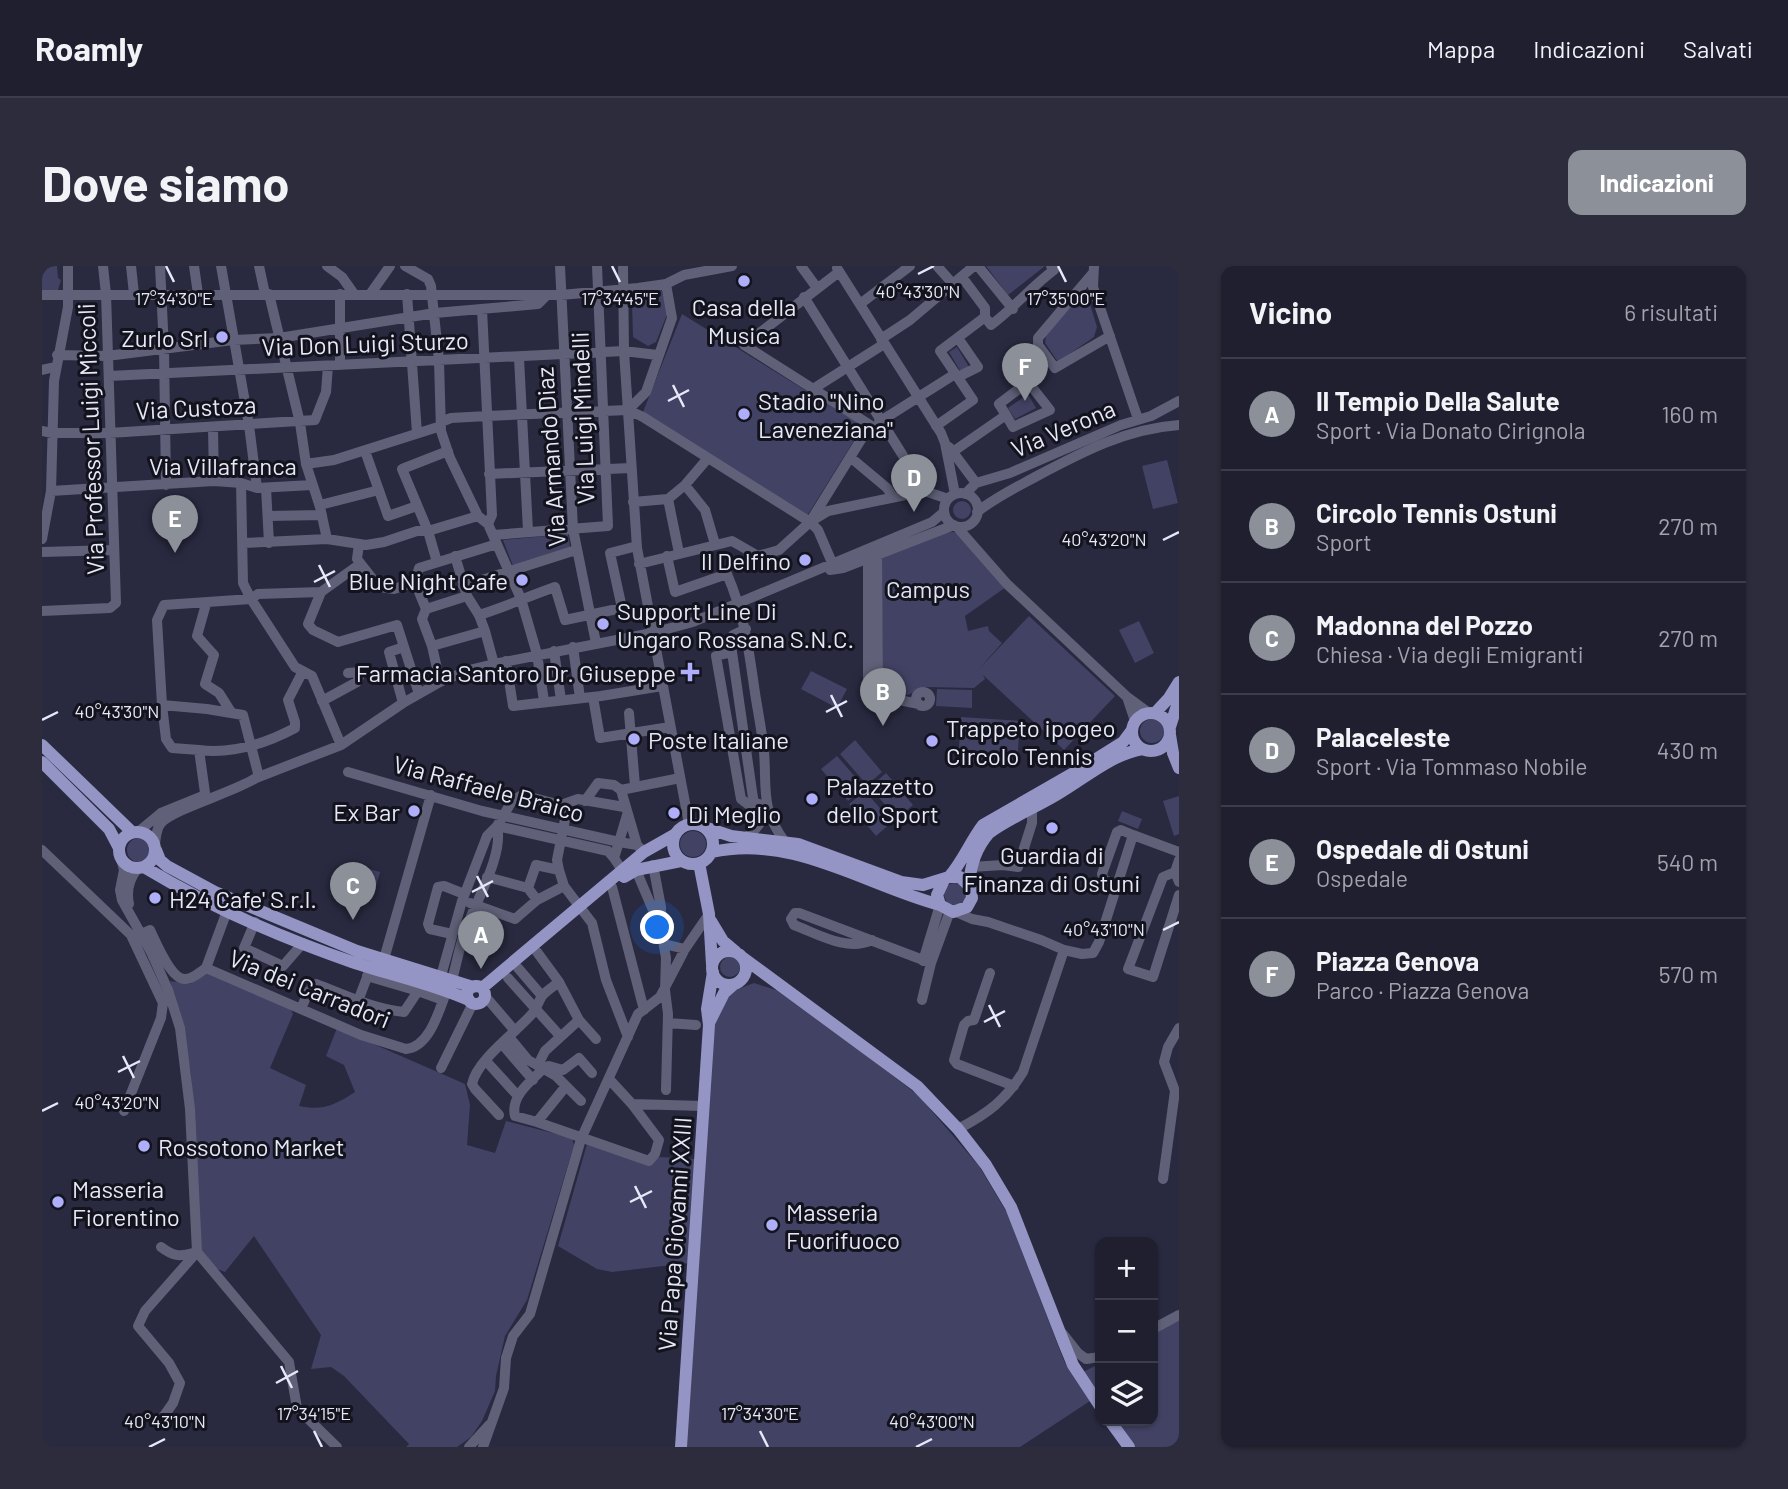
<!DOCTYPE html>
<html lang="it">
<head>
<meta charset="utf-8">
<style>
	body { margin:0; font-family:Barlow,sans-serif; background:#2c2c3c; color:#f1f3f6 }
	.controls { position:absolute; right:21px; bottom:21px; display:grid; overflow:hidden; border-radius:14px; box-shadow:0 2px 5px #0004 }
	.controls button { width:63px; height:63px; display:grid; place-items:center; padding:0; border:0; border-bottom:2px solid #3c3d4c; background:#1f1f30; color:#f1f3f6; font:35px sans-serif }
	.you { position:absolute; left:616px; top:662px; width:24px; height:24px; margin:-18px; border:5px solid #fff; border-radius:50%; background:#1a73e8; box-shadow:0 0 0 10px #1a73e833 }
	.badge { display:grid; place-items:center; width:46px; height:46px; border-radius:50%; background:#8c9099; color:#fff; font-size:23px; font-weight:700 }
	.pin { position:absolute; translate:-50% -58px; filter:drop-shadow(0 2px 4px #0008) }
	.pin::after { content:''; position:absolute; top:37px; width:24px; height:21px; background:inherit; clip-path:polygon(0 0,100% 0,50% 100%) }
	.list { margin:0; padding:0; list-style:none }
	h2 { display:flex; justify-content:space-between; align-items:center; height:91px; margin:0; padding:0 28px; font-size:30px }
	h2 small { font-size:23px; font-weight:400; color:#a1a2ab }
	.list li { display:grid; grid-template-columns:46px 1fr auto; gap:21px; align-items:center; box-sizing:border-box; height:112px; padding:0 28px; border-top:2px solid #3c3d4c }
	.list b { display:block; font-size:26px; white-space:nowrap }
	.list p { margin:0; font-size:23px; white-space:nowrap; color:#a1a2ab }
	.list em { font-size:23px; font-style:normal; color:#a1a2ab }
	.icon { flex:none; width:38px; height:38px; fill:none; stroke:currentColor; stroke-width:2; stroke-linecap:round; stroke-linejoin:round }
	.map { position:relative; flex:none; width:1137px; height:1181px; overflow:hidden; border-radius:14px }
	header { display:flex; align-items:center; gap:42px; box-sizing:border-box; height:98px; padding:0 35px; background:#1f1f30; border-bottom:2px solid #3c3d4c }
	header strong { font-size:33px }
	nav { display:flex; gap:38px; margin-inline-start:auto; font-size:24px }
	.intro { display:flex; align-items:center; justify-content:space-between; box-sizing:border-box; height:168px; padding:0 42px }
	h1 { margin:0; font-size:49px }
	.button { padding:18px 32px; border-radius:14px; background:#8c9099; color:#fff; font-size:24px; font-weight:700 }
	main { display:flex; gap:42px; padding:0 42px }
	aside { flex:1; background:#1f1f30; border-radius:14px; box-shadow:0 2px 5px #0004 }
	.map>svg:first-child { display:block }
	.green { fill:#424264 }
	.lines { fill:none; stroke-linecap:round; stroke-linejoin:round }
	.minor { stroke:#606178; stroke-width:10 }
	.major { stroke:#9495c5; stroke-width:12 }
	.ticks { fill:none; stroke:#e6e7f7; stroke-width:2.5 }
	.poi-dot { fill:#aeaefb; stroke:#13131d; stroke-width:2.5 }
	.labels { text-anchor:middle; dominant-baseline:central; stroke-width:6; stroke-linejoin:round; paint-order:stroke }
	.poi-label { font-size:24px; fill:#e6e7f7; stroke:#13131d; text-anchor:start }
	.street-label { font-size:24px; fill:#e6e7f7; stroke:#13131d }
	.park-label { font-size:24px; fill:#e1e2f3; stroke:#13131d }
	.ticks-label { font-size:18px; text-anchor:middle; fill:#e6e7f7; stroke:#13131d; stroke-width:6; stroke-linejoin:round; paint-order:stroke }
</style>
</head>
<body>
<header>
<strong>Roamly</strong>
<nav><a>Mappa</a><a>Indicazioni</a><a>Salvati</a></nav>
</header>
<div class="intro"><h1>Dove siamo</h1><a class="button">Indicazioni</a></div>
<main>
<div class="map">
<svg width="1137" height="1181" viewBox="0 0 1137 1181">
	<rect width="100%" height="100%" fill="#292940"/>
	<!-- green -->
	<path class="green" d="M0,0H15L16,12L19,14L16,24L0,25Z
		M944,0H1003L966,29Z
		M616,23H619L626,46L614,76L606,80L591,71L590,37L593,30Z
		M1044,25L1055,61L1052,71L1016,96L1003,77L1004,69L1038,29Z
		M640,48L821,160L765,250L601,146Z
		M915,81L927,101L919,106L907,86Z
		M986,128L994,142L973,153L966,142Z
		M1125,194L1136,237L1111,243L1100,200Z
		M911 244a9 9 0 1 1 18 0a9 9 0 1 1-18 0Z
		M911,266L919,269L964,321L923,350L926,365L946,360L947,365L960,377L935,405L987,350L1073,430L1022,484L941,409L943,413L932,422L882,421L866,429L848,423L841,410L839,291L900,267Z
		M526,268L528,281L471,300L461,274Z
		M1097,355L1112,387L1093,397L1077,364Z
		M769,405L805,423L795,442L759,423Z
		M895,423L930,424V442L894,440Z
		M919,451L978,455L975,499L916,495Z
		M1098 465a12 12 0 1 1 24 0a12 12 0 1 1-24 0Z
		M813,474L840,506L825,519L798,488Z
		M795,490L822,521L806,535L779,503Z
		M844,507L871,539L855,553L828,521Z
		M823,525L850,556L834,570L807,538Z
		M1137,530V568L1132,570L1121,535Z
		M1080,545L1100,553L1096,563L1076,555Z
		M638 578a13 13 0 1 1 26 0a13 13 0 1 1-26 0Z
		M85 584a12 12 0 1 1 24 0a12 12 0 1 1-24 0Z
		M306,597L338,606L333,624L301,615Z
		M902 628a11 11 0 1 1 22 0a11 11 0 1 1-22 0Z
		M678 701a10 10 0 1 1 20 0a10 10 0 1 1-20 0Z
		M163,705L248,742L251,748L228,802L264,819L257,840C281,845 293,839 313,826L302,799L284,790L295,762L423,818L428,839L425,879L453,887L464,855L530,872L532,879L485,1034L463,1070L454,1110L453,1125L440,1155L429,1171L415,1181H364L367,1178L302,1110L289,1101L269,1103L279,1069L212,970L183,1006L175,1003L159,985L149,808L139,753L128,715L148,718Z
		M712,717L740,726L876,829L937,900L965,947L1022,1095L1048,1135L978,1181H642L666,822L673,758L678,740L691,725Z
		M545,878L609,897L618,891L653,893L647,997L570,1006L555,1003L516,980Z
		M1137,1052V1181H1092L1074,1155H1111V1066Z
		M1057,1094H1058V1133L1041,1106L1057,1098Z"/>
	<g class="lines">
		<!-- minor -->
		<path class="minor" d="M89,0L92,28
			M118,0L122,83L124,219
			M152,0L156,28
			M179,0L207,159L215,222
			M217,0L223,28
			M285,0L300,11L312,28
			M363,0L386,13L389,20L397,95L399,165L408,192L436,250L446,258
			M518,0L531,263L554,377
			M581,0L582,85L595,282L647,558
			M759,0L775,22
			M895,0L911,18
			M936,0L971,43
			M1052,0L1051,21L1096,153
			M795,2L899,167L903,177L913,228
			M797,6L702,79L828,159
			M1051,7L996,72V79L1013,102L1068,70
			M920,11L943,42V51L949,59C972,42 989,21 1012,4L1009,0
			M329,27L348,0
			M227,28L258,157L264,198L278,241L285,273
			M298,28V99
			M365,28L375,167
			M0,29H519L596,22L624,18L642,9L690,0
			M762,31L883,225
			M818,38L868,0
			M440,43L450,249L446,258L479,333L495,388L502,435
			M839,73L868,54L932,0
			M15,89L65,90L191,74L237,72L393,47L496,38L505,29
			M477,92L486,265
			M0,104L13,101
			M67,110L582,85L615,89
			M916,111L936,101L916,72
			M771,123L842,78
			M586,144L604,126L630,52L624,18
			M399,156L409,152L445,150L586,144L601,151L768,256L776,264L791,299
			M837,156L913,108
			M894,160L931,134L898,85L943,51
			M171,162L172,215
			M0,165L10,167H67L273,154L284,126L286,100
			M907,181L934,217
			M323,185L346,250L375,240
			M912,185L964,149L957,138L986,116L1008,144L971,161L964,149
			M808,191L845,222L851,231
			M264,198L292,194L399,160
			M447,208L589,202
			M199,217L201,317L209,333L253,401L270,410L299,479
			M643,219L663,244L673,278
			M224,222L227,277
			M9,225L172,215L199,217L215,222L270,219
			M902 244a17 17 0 1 1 34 0a17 17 0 1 1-34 0Z
			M923,228L934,217L968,207L1079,159L1109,150L1137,135
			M626,233L637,287
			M591,236L626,233L643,219L666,192
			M278,239L337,224
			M935,246C954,231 975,221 995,210C1042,185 1084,163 1137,159
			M226,250L280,249
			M768,256L786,245L883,225L906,233
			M915,261L965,318L1084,430L1107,447
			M451,269L566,260L555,0
			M0,273L9,225L12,115L26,41V0
			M201,277L285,273L324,279L342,276L375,265H386L436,250
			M317,278L315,293L337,321L352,323L373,316L377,302L455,278
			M0,286L72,284
			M413,290L425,330L437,349L443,365L452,398
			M625,290L633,326L685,308C702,347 707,384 713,427C716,446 720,466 722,485C725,524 718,542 743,576
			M826,292V418L847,432L877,438
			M395,296L386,265L360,203L406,185
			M597,298L690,275L716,290L737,284L768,256L828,159
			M788,304L801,302L912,259
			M373,316L384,343L380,353L390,380L398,416
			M421,320L534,284
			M279,326L266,358L271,364L296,376L355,359L377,428
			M164,338L155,370L172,389L163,418L177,427L189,446
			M384,343L425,330
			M0,345L68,342L74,337L64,28L61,0
			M437,349C463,341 487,330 513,321L523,354L580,342L568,287L595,280
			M390,380L443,365
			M531,381L538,432
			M512,385L519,434
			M690,386L674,390L699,533L707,539L717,538
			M464,395L471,440L559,430L620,420
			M832,424L836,414L835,289
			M874 433a7 7 0 1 1 14 0a7 7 0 1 1-14 0Z
			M551,431L558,472L628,461
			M1086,434L1093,455
			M280,435L315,416L319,406L306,407
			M361,437L347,386L362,381
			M120,439L124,473L130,482L157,484L164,534
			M587,447L593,520
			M157,484C190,488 223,478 253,462V456L246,434L261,405
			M306,506L440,545L577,576L585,549
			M217,511L201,449L165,443L120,439L115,354L122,339L209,333L216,328L279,326L318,298
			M579,524L638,512
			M579,524L595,579
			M543,535L556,517L572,519L579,524
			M526,538L515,594L517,604L522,620L550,657L564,714L586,771
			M455,560L566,585L572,592
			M96,566L119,547L161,530
			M703,572L711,566L719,556L711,532L689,379L691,369L704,363
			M113,578C114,571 114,563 119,557C131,543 193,526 214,512L299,479L361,437L398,416L427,404L452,398L610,367L651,356L890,256L902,246
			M0,584L89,669L121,737L119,752L82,845
			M78,589L82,604L78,624L80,634L109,686L126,724L138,762L148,843L155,986L247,1096L255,1142L295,1181
			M1137,594L1133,606L1137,616
			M611,599L619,641V659
			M929,601L961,599L976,601L990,557V542
			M580,604L572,592L577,576L595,579L602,586
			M594,604L619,663L624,692L623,724L626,748L624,824
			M1133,606L1121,611L1086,703L1111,711L1137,629
			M445,611L486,622L495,634
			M1075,619L1062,614L1060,608L1075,566L1079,564L1091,569
			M570,621L602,744
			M486,622L494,599L517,604
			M428,637L473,653L495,634L522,620
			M87,638C84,624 87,613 96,602
			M914,646L930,653L946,656L999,674L1022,684L1040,688L1051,687L1057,676L1091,569L1137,586
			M213,656L202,682L241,700L261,677
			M99,668L108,664C114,676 129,715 144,713C151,713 158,706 164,702
			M410,668L388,663L386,658L396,621L402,620L422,628
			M830,674C805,686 776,668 752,659L749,653L753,647H757L889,697
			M622,678L643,683
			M495,686L517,716L537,754L554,773
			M342,693L389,529
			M881,695L898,639
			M164,702L319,769L364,783C388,781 397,744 405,724
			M164,702L185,645
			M476,702L500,730
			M948,707L932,754L926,755L922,759L912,794L915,798L972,820
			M325,710L376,725
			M399,710L420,635L445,570L455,560L470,535L480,529L519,539L536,533L582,541
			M466,712L518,770
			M410,714C415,696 418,677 425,660C435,633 462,588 455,560
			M443,730L473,765
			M880,734L889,697L908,645
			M316,735L327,706
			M259,743L266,726L274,718C303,729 331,743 362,746L376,725L401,734
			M626,757L654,759
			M467,771L486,794L514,810L539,835
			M460,778L491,814
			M444,795L476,830
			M496,799L503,785L537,754
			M399,802L431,737
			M524,820L495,856L607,895L613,888L617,874L590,838L567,813
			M590,838L661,840
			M457,849L433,823L430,818C435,794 473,767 489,749C495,743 496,736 500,730C504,725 512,720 517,716
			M495,856L473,850C468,830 489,815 502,802L507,800L521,804L537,792L550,807
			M916,863C945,848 964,834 981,806L1022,684
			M1121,913L1133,825L1122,796L1126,781L1137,762
			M119,981C131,990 137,991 151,987
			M1111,1063L1137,1049
			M1021,1068L1036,1087L1044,1093L1058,1091
			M119,1154L131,1137L138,1117L127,1097L96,1060L103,1045L155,986
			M427,1181L447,1159
			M441,1181L462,1122L464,1092L471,1070L488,1048L539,873L596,748L618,731L643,683L667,648"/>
		<!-- major -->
		<path class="major" d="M1090 466a19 19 0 1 1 38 0a19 19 0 1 1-38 0Z
			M1113,447L1127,432L1137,416
			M1128,461L1137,433
			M1128,469L1131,487L1137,502
			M0,479L90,566
			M0,496L67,563L77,582
			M631 578a20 20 0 1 1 40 0a20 20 0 1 1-40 0Z
			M662,561L689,570L756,578L859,616L881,619L907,611H918L929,622L930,632L925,641L911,646L898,639L895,629L902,614
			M77 584a18 18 0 1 1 36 0a18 18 0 1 1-36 0Z
			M114,584L118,594L125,600L173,626L315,685L431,721
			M670,586C751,568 823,619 898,639
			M657,597L667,648L670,699
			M102,601C165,639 240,672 310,696C349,709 389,717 427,734
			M582,611L594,604L639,595
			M907,611C921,595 928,576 941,559L1035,505L1081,476L1090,464
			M927,618C929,598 934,582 947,567C968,552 992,542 1014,529C1042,513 1068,489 1100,483
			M669,655L681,675L694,686
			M670 702a17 17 0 1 1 34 0a17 17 0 1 1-34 0Z
			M700,691L875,820L916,863L944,899L969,941L1022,1077L1031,1099L1058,1140
			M425 729a9 9 0 1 1 18 0a9 9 0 1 1-18 0Z
			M440,722L602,586L632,569
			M668,755L682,727L691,719
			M1068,1155L1087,1181
			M639,1181L667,759L665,743L671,706"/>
	</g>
	<!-- ticks -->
	<path class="ticks" d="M124,0L132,16M570,0L578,16M1016,0L1024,16M876,8L892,0M631,119L642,141M626,135L647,124M1121,274L1137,266M277,299L288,321M272,316L293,305M789,429L800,451M784,446L805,435M0,454L16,446M435,610L446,631M430,626L451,615M1121,664L1137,656M947,739L958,761M942,756L963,745M81,790L92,812M76,806L98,795M0,845L16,837M593,920L604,942M588,936L610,925M239,1100L250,1122M234,1117L256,1105M272,1165L280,1181M718,1165L726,1181M107,1181L123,1173M874,1181L890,1173"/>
	<!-- markers -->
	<g class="poi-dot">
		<circle cx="702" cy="15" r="7"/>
		<circle cx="180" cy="71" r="7"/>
		<circle cx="702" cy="148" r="7"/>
		<circle cx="763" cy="294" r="7"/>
		<circle cx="480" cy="314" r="7"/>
		<circle cx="561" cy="358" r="7"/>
		<path d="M644.5 395.5h7v7h7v7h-7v7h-7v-7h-7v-7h7z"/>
		<circle cx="592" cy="473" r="7"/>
		<circle cx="890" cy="475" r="7"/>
		<circle cx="770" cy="533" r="7"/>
		<circle cx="372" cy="545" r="7"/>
		<circle cx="632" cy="547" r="7"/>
		<circle cx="1010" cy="562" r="7"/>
		<circle cx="113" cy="632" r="7"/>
		<circle cx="102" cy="880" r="7"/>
		<circle cx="16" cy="936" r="7"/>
		<circle cx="730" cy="959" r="7"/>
	</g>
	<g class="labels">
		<!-- poi labels -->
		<g class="poi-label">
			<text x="702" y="40" text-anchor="middle">Casa della<tspan x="702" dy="28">Musica</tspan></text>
			<text x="166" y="71" text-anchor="end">Zurlo Srl</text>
			<text x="716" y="134">Stadio "Nino<tspan x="716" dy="28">Laveneziana"</tspan></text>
			<text x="749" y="294" text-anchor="end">Il Delfino</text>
			<text x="466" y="314" text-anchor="end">Blue Night Cafe</text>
			<text x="575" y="344">Support Line Di<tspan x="575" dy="28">Ungaro Rossana S.N.C.</tspan></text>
			<text x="634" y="406" text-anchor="end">Farmacia Santoro Dr. Giuseppe</text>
			<text x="904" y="461">Trappeto ipogeo<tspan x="904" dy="28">Circolo Tennis</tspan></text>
			<text x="606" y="473">Poste Italiane</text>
			<text x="784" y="519">Palazzetto<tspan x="784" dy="28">dello Sport</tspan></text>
			<text x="358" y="545" text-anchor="end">Ex Bar</text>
			<text x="646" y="547">Di Meglio</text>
			<text x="1010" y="588" text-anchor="middle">Guardia di<tspan x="1010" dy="28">Finanza di Ostuni</tspan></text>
			<text x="127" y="632">H24 Cafe' S.r.l.</text>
			<text x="116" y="880">Rossotono Market</text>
			<text x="30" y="922">Masseria<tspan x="30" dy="28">Fiorentino</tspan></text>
			<text x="744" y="945">Masseria<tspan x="744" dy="28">Fuorifuoco</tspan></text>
		</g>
		<!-- street labels -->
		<g class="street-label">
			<text transform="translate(323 77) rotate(-2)">Via Don Luigi Sturzo</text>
			<text transform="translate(154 141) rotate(-3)">Via Custoza</text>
			<text transform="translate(540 152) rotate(-92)">Via Luigi Mindelli</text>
			<text transform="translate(1021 162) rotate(-23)">Via Verona</text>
			<text transform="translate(48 173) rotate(-92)">Via Professor Luigi Miccoli</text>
			<text transform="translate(508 191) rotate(-94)">Via Armando Diaz</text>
			<text x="181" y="199">Via Villafranca</text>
			<text transform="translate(447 522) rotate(15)">Via Raffaele Braico</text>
			<text transform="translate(268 722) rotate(22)">Via dei Carradori</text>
			<text transform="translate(632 968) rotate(-86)">Via Papa Giovanni XXIII</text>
		</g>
		<!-- park labels -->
		<g class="park-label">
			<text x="886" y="322">Campus</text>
		</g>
	</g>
	<g class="ticks-label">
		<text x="876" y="32">40°43'30"N</text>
		<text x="132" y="39">17°34'30"E</text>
		<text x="578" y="39">17°34'45"E</text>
		<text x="1024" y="39">17°35'00"E</text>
		<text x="1062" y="280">40°43'20"N</text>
		<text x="75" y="452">40°43'30"N</text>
		<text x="1062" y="670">40°43'10"N</text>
		<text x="75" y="843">40°43'20"N</text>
		<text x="272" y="1154">17°34'15"E</text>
		<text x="718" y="1154">17°34'30"E</text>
		<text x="123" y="1162">40°43'10"N</text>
		<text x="890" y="1162">40°43'00"N</text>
	</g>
</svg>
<div class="controls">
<button>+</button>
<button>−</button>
<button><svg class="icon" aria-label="layers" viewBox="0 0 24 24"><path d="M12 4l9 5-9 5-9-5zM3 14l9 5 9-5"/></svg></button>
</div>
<div class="you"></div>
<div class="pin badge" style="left:439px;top:703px">A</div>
<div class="pin badge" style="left:841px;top:460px">B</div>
<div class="pin badge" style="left:311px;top:654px">C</div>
<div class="pin badge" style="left:872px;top:246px">D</div>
<div class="pin badge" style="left:133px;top:287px">E</div>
<div class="pin badge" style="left:983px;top:135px">F</div>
</div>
<aside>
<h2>Vicino<small>6 risultati</small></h2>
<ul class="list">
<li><span class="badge">A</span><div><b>Il Tempio Della Salute</b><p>Sport · Via Donato Cirignola</p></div><em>160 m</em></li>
<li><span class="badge">B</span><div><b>Circolo Tennis Ostuni</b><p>Sport</p></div><em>270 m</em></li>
<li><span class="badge">C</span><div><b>Madonna del Pozzo</b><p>Chiesa · Via degli Emigranti</p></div><em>270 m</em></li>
<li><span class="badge">D</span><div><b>Palaceleste</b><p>Sport · Via Tommaso Nobile</p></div><em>430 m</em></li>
<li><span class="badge">E</span><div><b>Ospedale di Ostuni</b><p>Ospedale</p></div><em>540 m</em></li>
<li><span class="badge">F</span><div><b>Piazza Genova</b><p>Parco · Piazza Genova</p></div><em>570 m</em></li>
</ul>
</aside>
</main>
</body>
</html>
